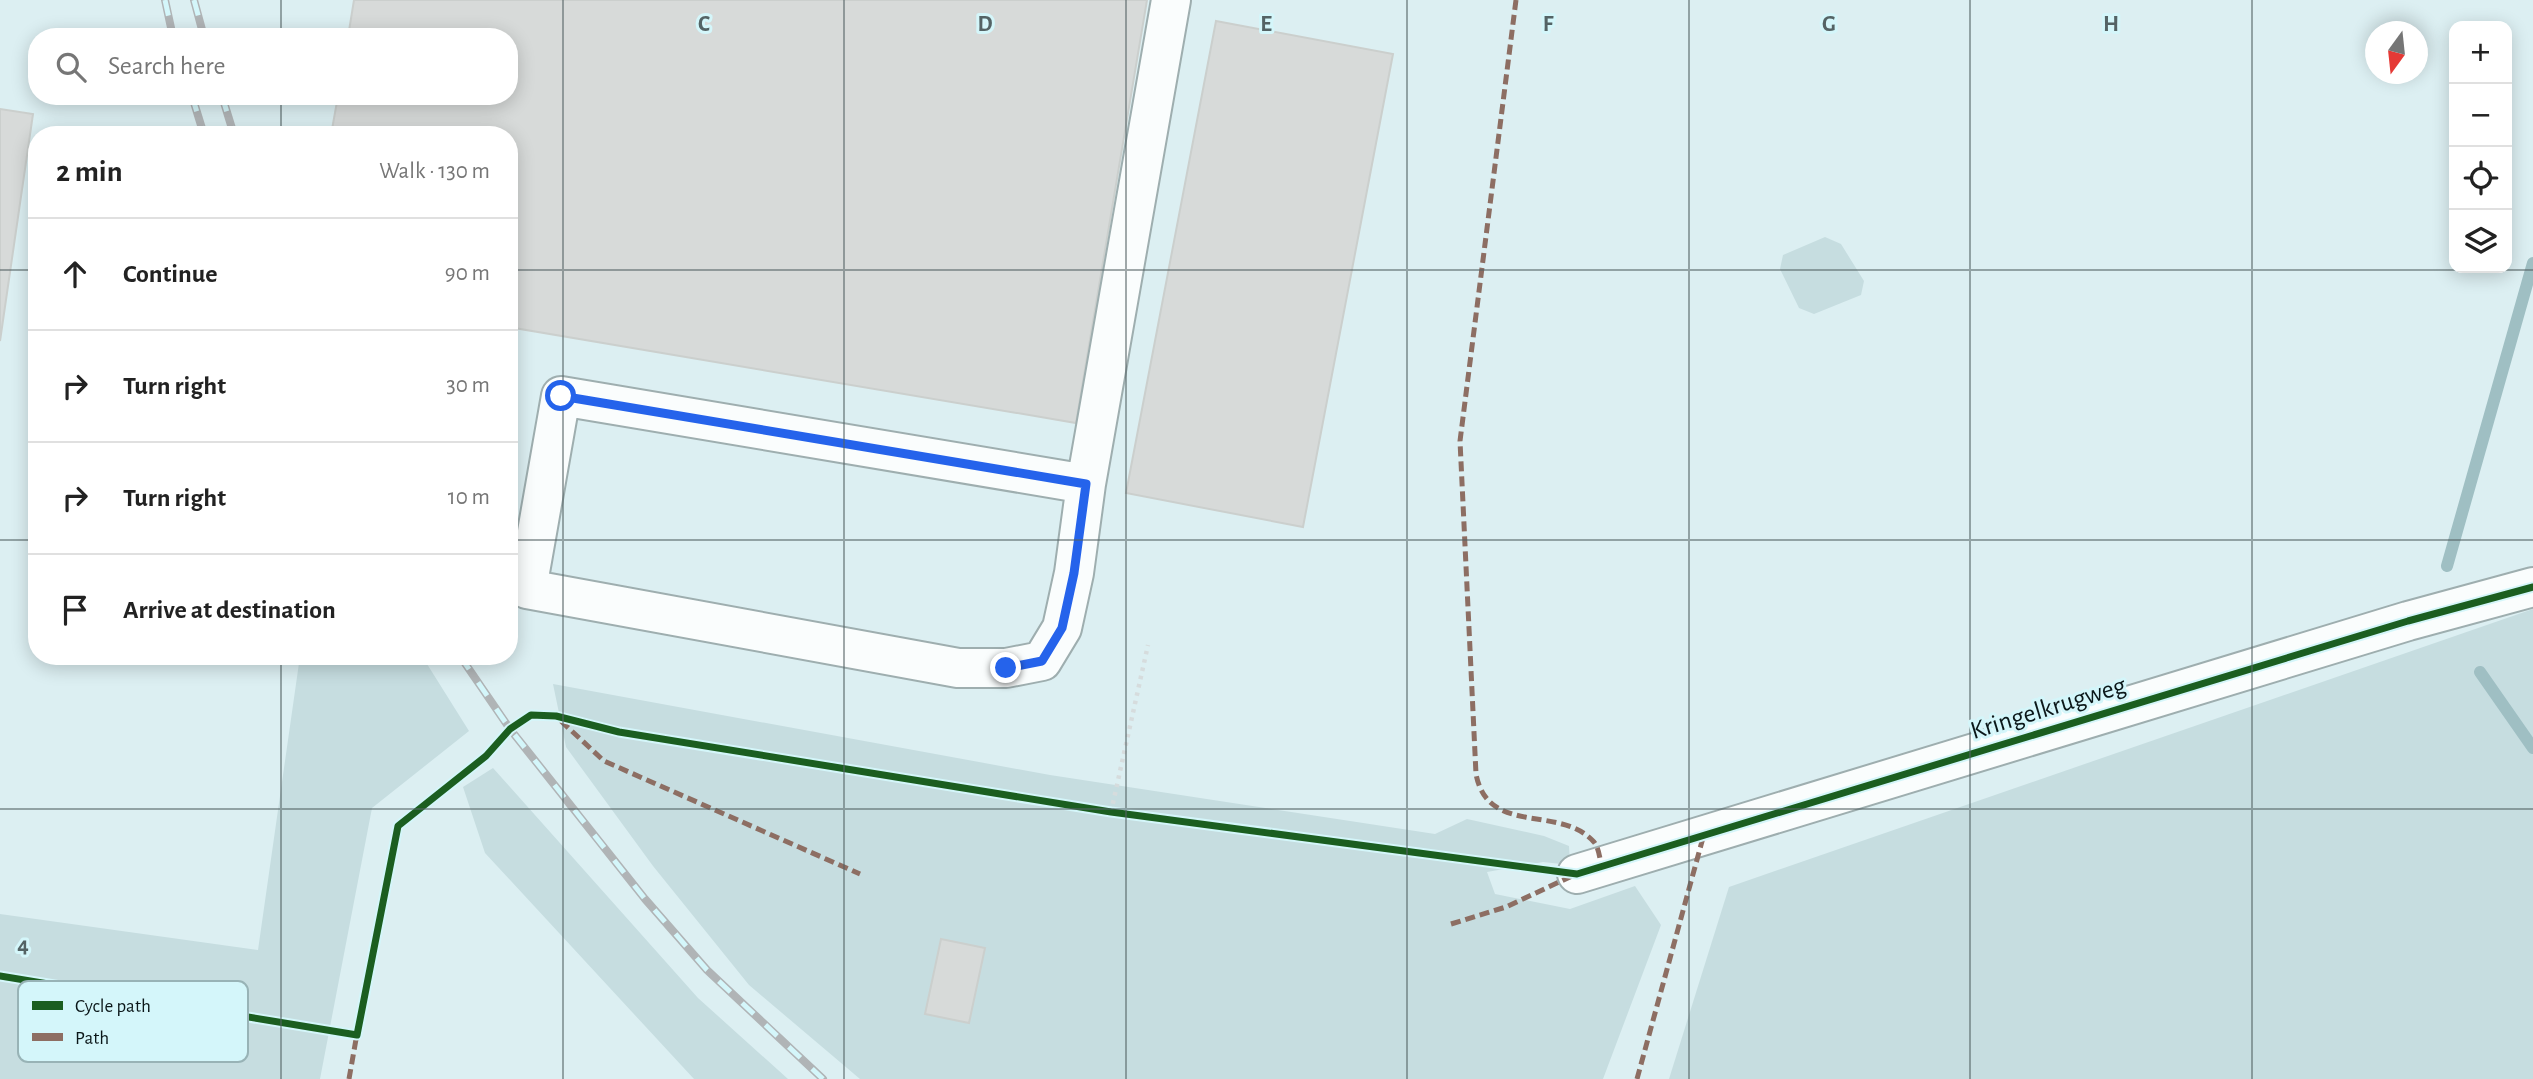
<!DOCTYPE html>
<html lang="en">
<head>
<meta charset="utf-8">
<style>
	body { margin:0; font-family:"Alegreya Sans",sans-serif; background:#f6f6f6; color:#222 }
	.controls { position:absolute; right:21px; top:21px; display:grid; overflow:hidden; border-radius:14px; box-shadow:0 4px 18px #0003 }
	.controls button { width:63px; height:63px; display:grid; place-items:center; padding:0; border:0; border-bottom:2px solid #e0e0e0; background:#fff; color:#222; font:35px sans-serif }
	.compass { position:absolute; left:2365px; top:21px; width:63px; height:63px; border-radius:50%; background:#fff; box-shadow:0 4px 18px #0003; rotate:195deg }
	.stop { position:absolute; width:21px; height:21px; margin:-16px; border:5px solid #2563eb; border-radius:50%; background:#fff }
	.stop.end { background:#2563eb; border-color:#fff; box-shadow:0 2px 7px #0008 }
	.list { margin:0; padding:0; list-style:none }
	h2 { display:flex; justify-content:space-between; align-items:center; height:91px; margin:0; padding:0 28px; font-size:30px }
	h2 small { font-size:23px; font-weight:400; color:#767676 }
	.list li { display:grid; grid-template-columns:46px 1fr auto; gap:21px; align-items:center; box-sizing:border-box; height:112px; padding:0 28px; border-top:2px solid #e0e0e0 }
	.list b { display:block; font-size:26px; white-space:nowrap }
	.list em { font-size:23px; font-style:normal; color:#767676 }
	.icon { flex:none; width:38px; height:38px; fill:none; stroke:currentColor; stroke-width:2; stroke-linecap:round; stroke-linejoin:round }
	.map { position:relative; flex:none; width:2533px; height:1079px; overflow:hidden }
	.search { position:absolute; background:#fff; box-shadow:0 4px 18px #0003; left:28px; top:28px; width:490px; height:77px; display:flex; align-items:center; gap:18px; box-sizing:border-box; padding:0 24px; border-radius:28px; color:#767676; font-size:26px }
	.panel { position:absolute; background:#fff; box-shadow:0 4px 18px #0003; left:28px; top:126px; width:490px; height:539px; border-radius:28px }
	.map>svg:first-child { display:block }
	.green { fill:#c6dde0 }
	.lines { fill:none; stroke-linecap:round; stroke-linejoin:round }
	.stream { stroke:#9fbfc3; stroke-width:12 }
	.building { fill:#d7dad9; stroke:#cbcfcd; stroke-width:2 }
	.minor-casing { stroke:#9eaeaf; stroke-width:42 }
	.path { stroke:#d6dcdd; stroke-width:4.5; stroke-dasharray:3.5 5; stroke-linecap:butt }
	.minor { stroke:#fafdfd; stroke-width:38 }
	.rail-casing { stroke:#b0b4b6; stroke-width:8 }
	.rail { stroke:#d4f6fa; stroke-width:5; stroke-dasharray:16; stroke-linecap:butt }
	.quiet { stroke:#8d6e63; stroke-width:5; stroke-dasharray:10 5; stroke-linecap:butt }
	.cycleway-casing { stroke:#d4f6fa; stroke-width:11 }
	.cycleway { stroke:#1b5e20; stroke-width:7 }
	.route { stroke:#2563eb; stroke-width:9 }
	.grid { fill:none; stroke:#546365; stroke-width:2; stroke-opacity:0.55 }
	.labels { text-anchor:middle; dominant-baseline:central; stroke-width:6; stroke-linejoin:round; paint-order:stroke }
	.street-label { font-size:26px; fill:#0b1719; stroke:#d4f6fa }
	.key { fill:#d4f6fa; stroke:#98b3b6; stroke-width:2 }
	.key-label { font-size:19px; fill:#0b1719 }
	.grid-label { font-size:23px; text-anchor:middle; font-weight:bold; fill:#546365; stroke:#d4f6fa; stroke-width:6; stroke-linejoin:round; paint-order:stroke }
</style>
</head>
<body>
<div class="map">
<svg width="2533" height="1079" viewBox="0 0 2533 1079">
	<rect width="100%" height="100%" fill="#dceff2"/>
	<!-- green -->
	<path class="green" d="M1825,237L1841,244L1864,281L1861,295L1814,314L1799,308L1780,269L1783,255Z
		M2533,609V1079H1669L1729,887Z
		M300,656H422L469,731L372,808L320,1079H0V914L258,950Z
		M553,684L1050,775L1435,834L1467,819L1544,836L1569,846L1570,865L1543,862L1487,872L1495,894L1570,909L1635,886L1661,925L1603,1079H860L749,985L653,866L566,747Z
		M493,768L698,998L788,1079H694L485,853L463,787Z"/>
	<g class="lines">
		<!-- stream -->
		<path class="stream" d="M2447,566L2533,263
			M2480,672L2533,748"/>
	</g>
	<!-- building -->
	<path class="building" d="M354,0H1147L1076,423L514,328L509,349V135H331L338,96H509V37H348Z
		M1216,21L1393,54L1303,527L1126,493Z
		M0,109L33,114L0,341Z
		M941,939L985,948L969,1023L925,1014Z"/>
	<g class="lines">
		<defs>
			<path id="minor" d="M509,580L527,589L958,668H1006L1042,661L1062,628L1074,573L1086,484L1171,0
				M527,589L561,396L1086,484
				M1577,874L2408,621L2533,587"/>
		</defs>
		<!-- minor casing -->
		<use href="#minor" class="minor-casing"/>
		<!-- path -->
		<path class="path" d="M1111,812L1148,645
			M0,976L357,1035"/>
		<!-- minor -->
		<use href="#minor" class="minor"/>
		<defs>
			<path id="rail" d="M165,0L173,37
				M194,0L204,37
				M192,96L204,135
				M222,96L234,135
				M460,656L510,729L645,899L707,970L823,1079"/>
		</defs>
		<!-- rail casing -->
		<use href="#rail" class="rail-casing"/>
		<!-- rail -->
		<use href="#rail" class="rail"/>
		<!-- quiet -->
		<path class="quiet" d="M1516,0L1460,441L1476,774C1488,837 1560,804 1594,842C1599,848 1600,860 1602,868
			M561,721L604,761L860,874
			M1451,924L1506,907L1574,875
			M349,1079L358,1028
			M1637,1079L1704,834"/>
		<defs>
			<path id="cycleway" d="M0,976L357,1035L398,826L486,756L510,729L531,715L556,716L619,732L1111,812L1577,874L2408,621L2533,587"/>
		</defs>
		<!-- cycleway casing -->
		<use href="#cycleway" class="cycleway-casing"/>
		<!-- cycleway -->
		<use href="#cycleway" class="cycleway"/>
	</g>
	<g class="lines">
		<!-- route -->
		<path class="route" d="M561,396L1086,484L1074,573L1062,628L1042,661L1006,668"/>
	</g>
	<!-- grid -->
	<path class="grid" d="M281,0V37M563,0V1079M844,0V1079M1126,0V1079M1407,0V1079M1689,0V1079M1970,0V1079M2252,0V1079M281,96V135M0,270H37M509,270H2533M0,540H37M509,540H2533M281,656V1079M0,809H2533"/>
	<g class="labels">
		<!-- street labels -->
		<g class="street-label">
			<text transform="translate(2048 708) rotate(-17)">Kringelkrugweg</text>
		</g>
	</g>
	<!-- legend -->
	<rect x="18" y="981" width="230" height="81" rx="10" class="key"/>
	<rect x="32" y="1001" width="31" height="9" fill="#1b5e20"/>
	<rect x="32" y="1033" width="31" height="8" fill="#8d6e63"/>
	<g class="key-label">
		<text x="75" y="1012">Cycle path</text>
		<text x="75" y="1044">Path</text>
	</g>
	<g class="grid-label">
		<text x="704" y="31">C</text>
		<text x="985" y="31">D</text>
		<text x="1266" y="31">E</text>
		<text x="1548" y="31">F</text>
		<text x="1829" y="31">G</text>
		<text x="2111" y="31">H</text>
		<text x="23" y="952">4</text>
	</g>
</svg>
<div class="controls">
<button>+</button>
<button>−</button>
<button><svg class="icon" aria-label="locate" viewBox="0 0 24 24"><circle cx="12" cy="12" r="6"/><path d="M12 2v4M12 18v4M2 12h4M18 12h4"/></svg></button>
<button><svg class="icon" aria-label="layers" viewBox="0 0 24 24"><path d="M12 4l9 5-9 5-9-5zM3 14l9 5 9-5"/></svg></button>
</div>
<svg class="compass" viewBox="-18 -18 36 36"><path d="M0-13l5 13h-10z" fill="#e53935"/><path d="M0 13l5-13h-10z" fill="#767676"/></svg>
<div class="stop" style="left:561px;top:396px"></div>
<div class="stop end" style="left:1006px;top:668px"></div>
<div class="search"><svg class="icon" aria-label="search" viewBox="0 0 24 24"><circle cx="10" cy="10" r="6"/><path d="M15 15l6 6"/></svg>Search here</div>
<section class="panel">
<h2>2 min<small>Walk · 130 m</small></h2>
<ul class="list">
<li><svg class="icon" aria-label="ahead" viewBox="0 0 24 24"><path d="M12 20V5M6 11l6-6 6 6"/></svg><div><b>Continue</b></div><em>90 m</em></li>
<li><svg class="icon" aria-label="right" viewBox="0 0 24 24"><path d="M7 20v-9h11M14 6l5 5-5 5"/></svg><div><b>Turn right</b></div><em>30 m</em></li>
<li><svg class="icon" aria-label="right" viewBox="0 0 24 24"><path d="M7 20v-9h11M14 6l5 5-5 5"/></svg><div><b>Turn right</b></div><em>10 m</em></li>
<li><svg class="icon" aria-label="arrive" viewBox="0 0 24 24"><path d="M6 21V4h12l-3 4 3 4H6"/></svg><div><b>Arrive at destination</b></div></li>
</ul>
</section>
</div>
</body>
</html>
